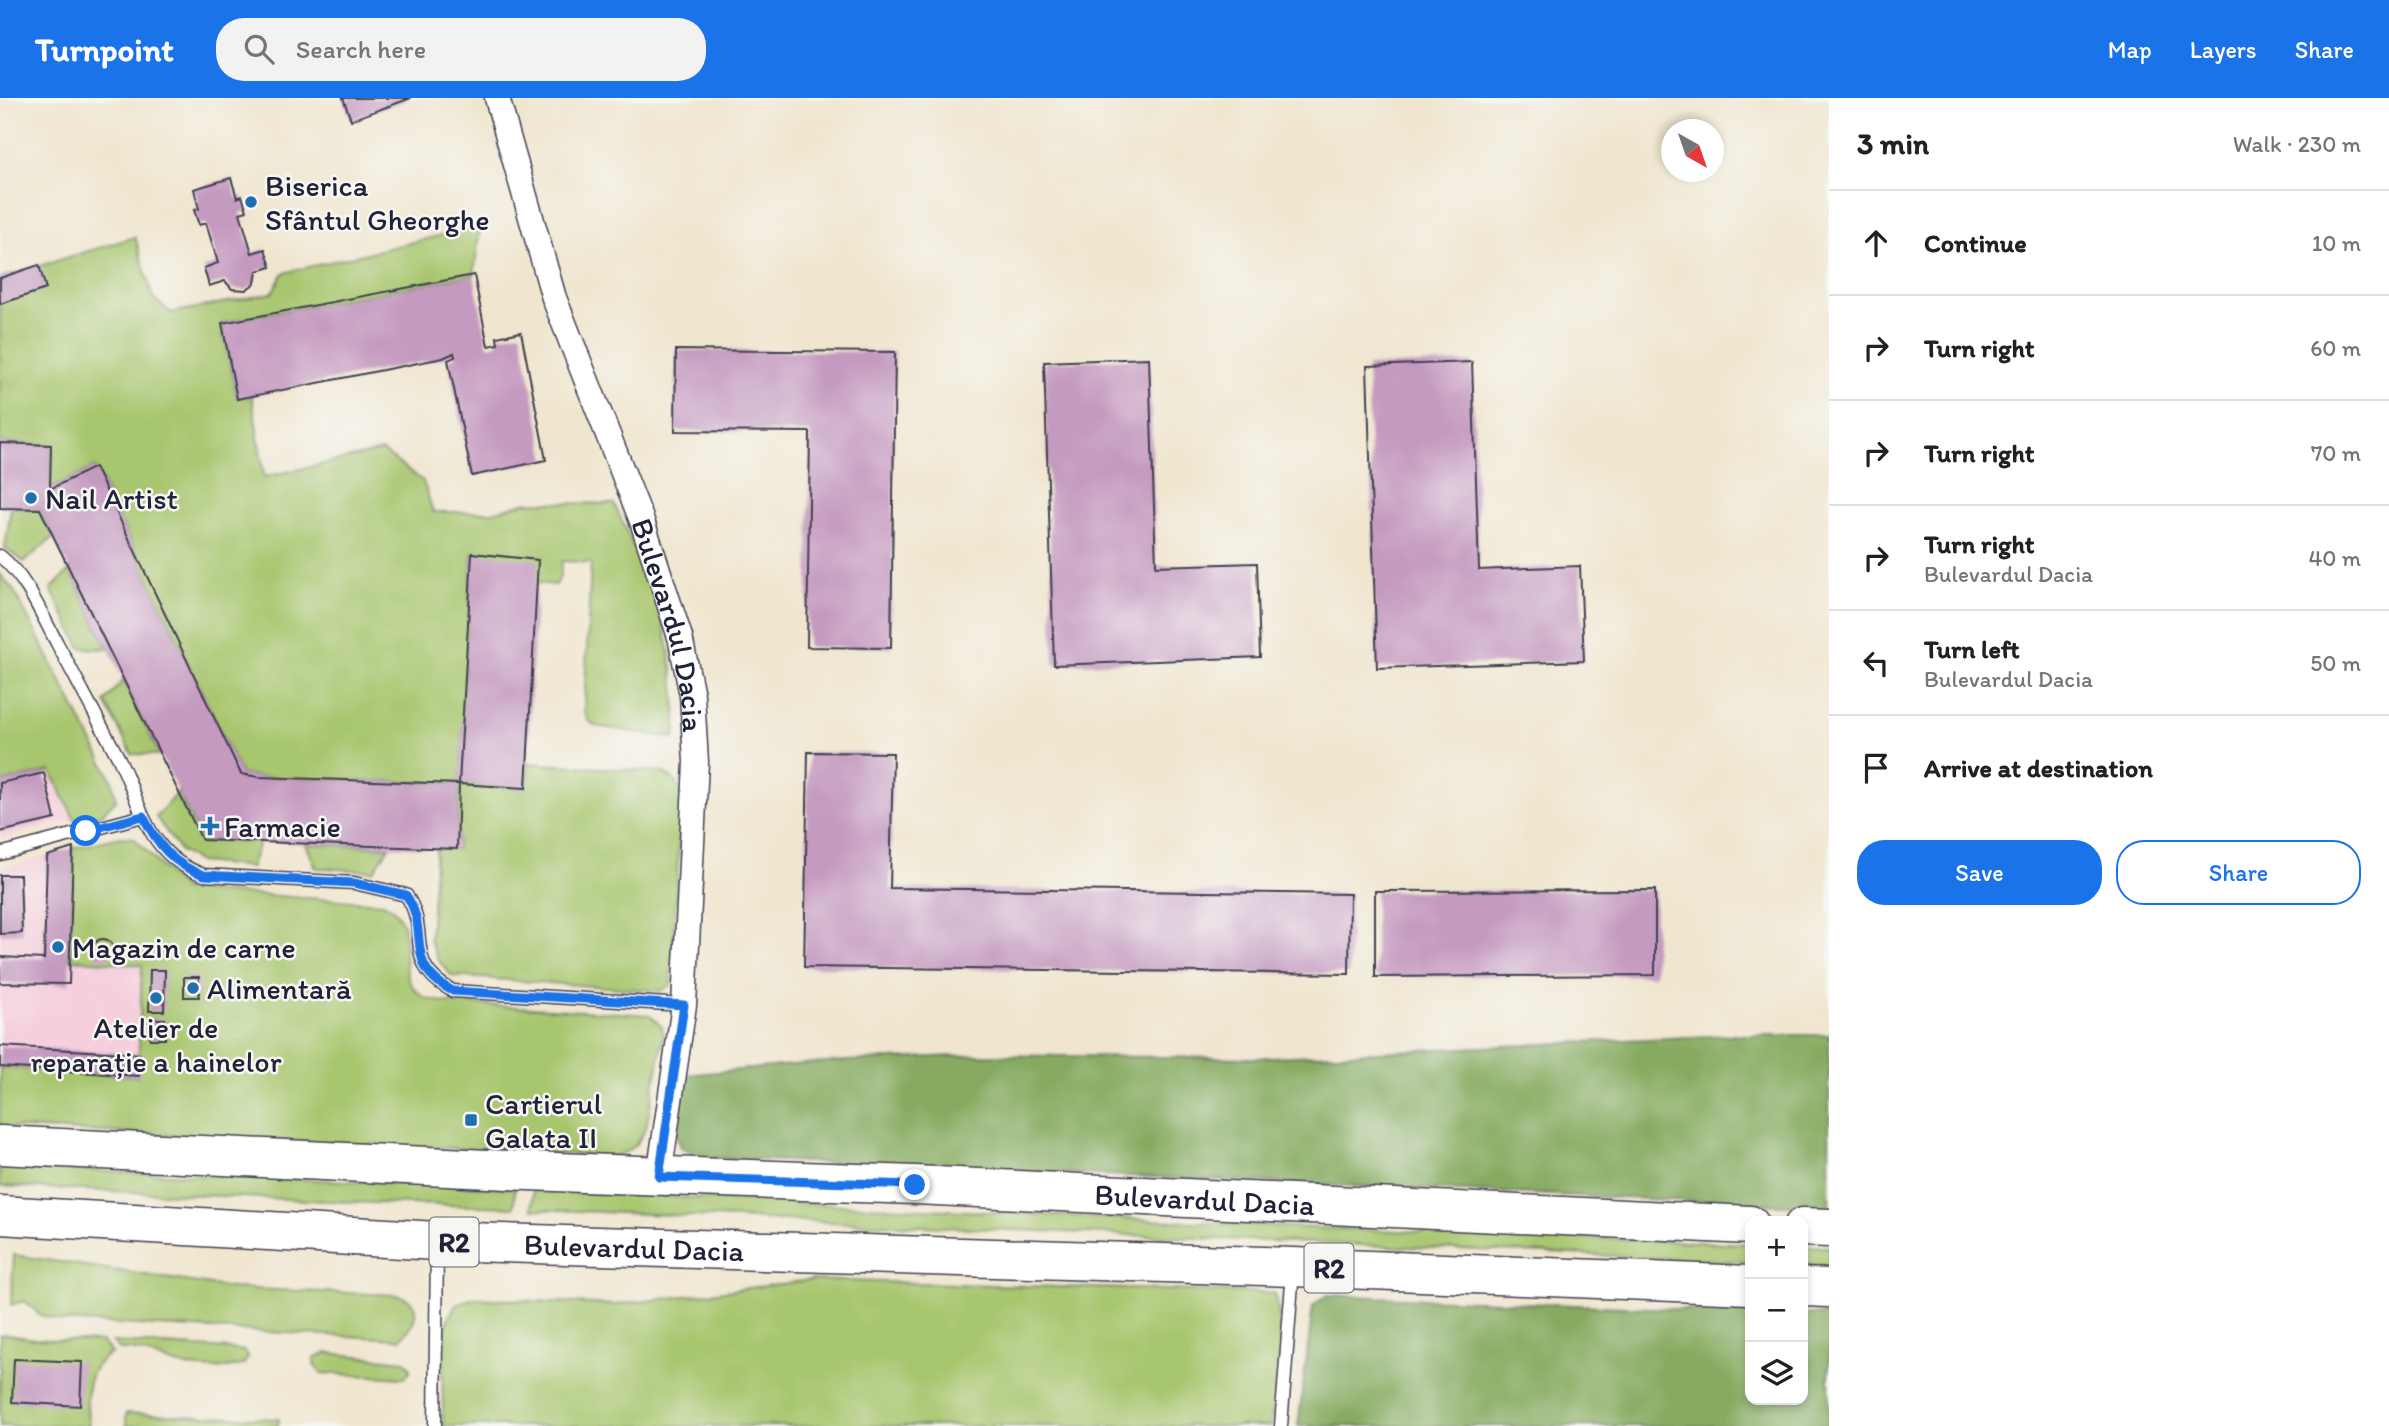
<!DOCTYPE html>
<html lang="en">
<head>
<meta charset="utf-8">
<style>
	body { margin:0; font-family:Itim,sans-serif; background:#f2f2f2; color:#202124 }
	.controls { position:absolute; right:21px; bottom:21px; display:grid; overflow:hidden; border-radius:14px; box-shadow:0 4px 10px #0003 }
	.controls button { width:63px; height:63px; display:grid; place-items:center; padding:0; border:0; border-bottom:2px solid #e0e0e0; background:#fff; color:#202124; font:35px sans-serif }
	.compass { position:absolute; left:1661px; top:21px; width:63px; height:63px; border-radius:50%; background:#fff; box-shadow:0 4px 10px #0003; rotate:140deg }
	.stop { position:absolute; width:21px; height:21px; margin:-16px; border:5px solid #1a73e8; border-radius:50%; background:#fff }
	.stop.end { background:#1a73e8; border-color:#fff; box-shadow:0 2px 7px #0008 }
	.list { margin:0; padding:0; list-style:none }
	h2 { display:flex; justify-content:space-between; align-items:center; height:91px; margin:0; padding:0 28px; font-size:30px }
	h2 small { font-size:23px; font-weight:400; color:#757577 }
	.list li { display:grid; grid-template-columns:46px 1fr auto; gap:21px; align-items:center; box-sizing:border-box; height:105px; padding:0 28px; border-top:2px solid #e0e0e0 }
	.list b { display:block; font-size:26px; white-space:nowrap }
	.list p { margin:0; font-size:23px; white-space:nowrap; color:#757577 }
	.list em { font-size:23px; font-style:normal; color:#757577 }
	.actions { display:flex; gap:14px; padding:21px 28px }
	.actions a { flex:1; padding:16px 0; border:2px solid #1a73e8; border-radius:28px; text-align:center; font-size:24px; color:#1a73e8 }
	.actions .main { background:#1a73e8; color:#fff }
	.icon { flex:none; width:38px; height:38px; fill:none; stroke:currentColor; stroke-width:2; stroke-linecap:round; stroke-linejoin:round }
	.map { position:relative; flex:none; width:1829px; height:1328px; overflow:hidden }
	header { display:flex; align-items:center; gap:42px; box-sizing:border-box; height:98px; padding:0 35px; background:#1a73e8; color:#fff }
	header strong { font-size:33px }
	nav { display:flex; gap:38px; margin-inline-start:auto; font-size:24px }
	.search { width:490px; height:63px; background:#f2f2f2; display:flex; align-items:center; gap:18px; box-sizing:border-box; padding:0 24px; border-radius:28px; color:#757577; font-size:26px }
	main { display:flex }
	aside { flex:1; background:#fff }
	.map>svg:first-child { display:block }
	.built { fill:#f5cfdb }
	.green { fill:#a8c66e; stroke:#657454; stroke-width:2 }
	.forest { fill:#86ab61; stroke:#54664e; stroke-width:2 }
	.building { fill:#c49ac0 }
	.lines { fill:none; stroke-linecap:round; stroke-linejoin:round }
	.service-casing { stroke:#413f51; stroke-width:15 }
	.minor-casing { stroke:#413f51; stroke-width:27 }
	.primary-casing { stroke:#413f51; stroke-width:41 }
	.service { stroke:#fff; stroke-width:12 }
	.minor { stroke:#fff; stroke-width:24 }
	.primary { stroke:#fff; stroke-width:38 }
	.route { stroke:#1a73e8; stroke-width:9 }
	.poi-dot { fill:#1f6fb2; stroke:#f6f6f2; stroke-width:2.5 }
	.labels { text-anchor:middle; dominant-baseline:central; stroke-width:5; stroke-linejoin:round; paint-order:stroke }
	.shield { fill:#f6f6f2; stroke:#626272; stroke-width:2 }
	.shield-label { font-size:28px; font-weight:bold; fill:#22223b }
	.poi-label { font-size:30px; fill:#22223b; stroke:#f6f6f2; text-anchor:start }
	.street-label { font-size:30px; fill:#22223b; stroke:#f6f6f2 }
</style>
</head>
<body>
<header>
<strong>Turnpoint</strong>
<div class="search"><svg class="icon" aria-label="search" viewBox="0 0 24 24"><circle cx="10" cy="10" r="6"/><path d="M15 15l6 6"/></svg>Search here</div>
<nav><a>Map</a><a>Layers</a><a>Share</a></nav>
</header>
<main>
<div class="map">
<svg width="1829" height="1328" viewBox="0 0 1829 1328">
	<rect width="100%" height="100%" fill="#f6f6f2"/>
	<filter id="ink" filterUnits="userSpaceOnUse"><feTurbulence type="fractalNoise" baseFrequency=".0143" numOctaves="2"/><feDisplacementMap in="SourceGraphic" scale="14" xChannelSelector="R" yChannelSelector="G"/><feConvolveMatrix kernelMatrix="1 2 1 2 8 2 1 2 1" color-interpolation-filters="sRGB"/></filter>
	<filter id="wash" filterUnits="userSpaceOnUse"><feTurbulence type="fractalNoise" baseFrequency=".00686" numOctaves="4" result="noise"/><feDisplacementMap in="SourceGraphic" scale="28" xChannelSelector="R" yChannelSelector="G"/><feGaussianBlur stdDeviation="1.57" result="paint"/><feColorMatrix in="noise" values="0 0 0 0 0 0 0 0 0 0 0 0 0 0 0 0 0 1.4 0 .05"/><feComposite in="paint" operator="in"/></filter>
	<g filter="url(#wash)">
		<rect width="100%" height="100%" fill="#f0e6cf"/>
		<!-- built -->
		<path class="built" d="M51,672L75,722L0,740V685Z
			M73,750L70,861L142,867L139,978L0,969V771Z"/>
		<!-- green -->
		<path class="green" d="M480,128L474,177L222,225L237,300L252,298L264,379L382,353L423,383L433,414H493L527,404L614,406C628,437 644,468 656,501C669,538 679,601 675,640L595,628L587,621L584,612L591,465L562,463L560,479L556,487L537,485L472,455L460,686L526,690L528,665L663,674L676,684L682,694L671,887L661,893L452,878L438,862L430,842L436,750L457,751L459,686L259,679L241,676L95,369L50,391L51,347L0,345V180L135,139L153,200L171,215L272,195L283,175Z
			M11,410L40,411L54,439L24,464L5,450Z
			M70,472L108,551L81,550L51,491Z
			M0,476L14,493L112,682L116,702L102,716L75,722L51,673L0,685Z
			M123,582L160,657L132,656L105,604Z
			M178,694L202,742L259,744L251,769L199,764L180,753L156,719Z
			M120,739L134,740L184,792L383,805C426,825 385,875 424,899C431,903 442,903 450,905L650,917L662,929L664,936L646,1030C638,1045 632,1054 615,1058L0,1029V969L138,978L142,867L70,861L73,750Z
			M306,746L389,749L374,773L316,770Z
			M0,1069L515,1090L514,1109L372,1105L0,1088Z
			M533,1092L1315,1130L1750,1146V1164L532,1111Z
			M1803,1148L1829,1149V1168L1803,1166Z
			M14,1157L231,1190L396,1197C425,1203 417,1226 400,1241L61,1223L40,1217L25,1203L11,1207Z
			M811,1182L1273,1195C1289,1225 1274,1293 1271,1328H443C444,1298 436,1231 455,1209C460,1203 468,1202 474,1200L615,1207Z
			M3,1236L34,1241L102,1244L112,1255C84,1268 85,1302 89,1328H0V1237Z
			M113,1244L230,1251L244,1253L248,1259L244,1266C226,1272 202,1272 184,1268C162,1264 142,1250 120,1252Z
			M327,1255L405,1263L410,1269V1274L404,1280L321,1275L314,1267L315,1259Z
			M126,1315L279,1321L278,1328H126Z"/>
		<!-- forest -->
		<path class="forest" d="M1730,937H1829V1109L700,1059L681,1050L676,1036L685,977L825,964L977,957L1251,960Z
			M1327,1197L1750,1214V1302H1803V1216L1829,1217V1328H1298L1313,1208Z"/>
		<g id="blocks">
			<!-- building -->
			<path class="building" d="M343,0H411L351,22Z
				M231,80L237,100L242,98L247,113L240,115L252,155L265,151L271,169L257,173L255,185L246,192L232,191L225,183L209,188L204,170L218,165L206,125L199,127L194,112L199,111L194,91Z
				M39,167L46,191L0,206V180Z
				M474,177L488,248L498,246L497,239L521,234L546,362L472,378L448,262L455,259L454,255L443,260L237,301L222,225Z
				M676,252L895,254L891,550L807,549L810,334L675,333Z
				M1149,260L1156,468L1257,465L1260,559L1054,567L1044,264Z
				M1472,264L1479,472L1580,468L1584,563L1377,570L1367,268Z
				M0,345L51,347L50,391L95,369L241,676L259,679L459,686L457,751L202,742L40,411L0,410Z
				M472,455L538,462L526,690L459,686Z
				M808,654L893,655L890,790L1350,796L1349,876L804,869Z
				M44,675L55,721L0,734V685Z
				M73,750L69,886L0,885V859L44,861L47,758Z
				M0,777H20L22,835L0,836Z
				M1655,792V877L1375,879V793Z
				M93 851a10 10 0 1 1 20 0a10 10 0 1 1-20 0Z
				M150,872H165L164,913H149Z
				M184,879H199V899H184Z
				M150,921H165V941H150Z
				M0,948L140,956L139,978L0,969Z
				M14,1261L82,1264L80,1308L12,1304Z"/>
		</g>
	</g>
	<g filter="url(#ink)">
		<use href="#blocks" fill-opacity="0" stroke="#413f51" stroke-width="2"/>
		<g class="lines">
			<defs>
				<path id="service" d="M0,458C28,481 41,516 58,547C78,585 99,623 119,661C142,708 147,758 204,777L354,785L406,797C432,835 401,866 453,893L684,907
					M0,756L143,718
					M435,1328L437,1147
					M1281,1328L1293,1172"/>
				<g id="minor">
					<path id="s1" d="M497,0L554,200L642,423L680,539L692,597L696,664L684,907L659,1078"/>
				</g>
				<g id="primary">
					<path id="s2" d="M0,1047L528,1073L915,1087L1750,1127"/>
					<path id="s3" d="M0,1117L437,1143L1293,1169L1750,1187"/>
					<path d="M1803,1129L1829,1130"/>
					<path d="M1803,1189L1829,1190"/>
				</g>
			</defs>
			<!-- service casing -->
			<use href="#service" class="service-casing"/>
			<!-- minor casing -->
			<use href="#minor" class="minor-casing"/>
			<!-- primary casing -->
			<use href="#primary" class="primary-casing"/>
			<!-- service -->
			<use href="#service" class="service"/>
			<!-- minor -->
			<use href="#minor" class="minor"/>
			<!-- primary -->
			<use href="#primary" class="primary"/>
		</g>
	</g>
	<g class="lines" filter="url(#ink)">
		<!-- route -->
		<path class="route" d="M86,733L143,718C157,746 173,767 204,777L354,785L406,797C432,835 401,867 453,893L684,907L659,1079L915,1087"/>
	</g>
	<!-- markers -->
	<g class="poi-dot">
		<circle cx="251" cy="104" r="7"/>
		<circle cx="31" cy="400" r="7"/>
		<path d="M206.5 717.5h7v7h7v7h-7v7h-7v-7h-7v-7h7z"/>
		<circle cx="58" cy="849" r="7"/>
		<circle cx="193" cy="890" r="7"/>
		<circle cx="156" cy="900" r="7"/>
		<rect x="464" y="1015" width="14" height="14" rx="3.5"/>
	</g>
	<g class="labels">
		<!-- shield labels -->
		<g class="shield">
			<rect x="429.5" y="1119.5" width="49" height="49" rx="5"/>
			<rect x="1304.5" y="1145.5" width="49" height="49" rx="5"/>
		</g>
		<g class="shield-label">
			<text x="454" y="1144">R2</text>
			<text x="1329" y="1170">R2</text>
		</g>
		<!-- poi labels -->
		<g class="poi-label">
			<text x="265" y="87">Biserica<tspan x="265" dy="34">Sfântul Gheorghe</tspan></text>
			<text x="45" y="400">Nail Artist</text>
			<text x="224" y="728">Farmacie</text>
			<text x="72" y="849">Magazin de carne</text>
			<text x="207" y="890">Alimentară</text>
			<text x="156" y="929" text-anchor="middle">Atelier de<tspan x="156" dy="34">reparație a hainelor</tspan></text>
			<text x="485" y="1005">Cartierul<tspan x="485" dy="34">Galata II</tspan></text>
		</g>
		<!-- street labels -->
		<g class="street-label">
			<text stroke="none"><textPath href="#s1" startOffset="556">Bulevardul Dacia</textPath></text>
			<text stroke="none"><textPath href="#s2" startOffset="1206">Bulevardul Dacia</textPath></text>
			<text stroke="none"><textPath href="#s3" startOffset="635">Bulevardul Dacia</textPath></text>
		</g>
	</g>
</svg>
<div class="controls">
<button>+</button>
<button>−</button>
<button><svg class="icon" aria-label="layers" viewBox="0 0 24 24"><path d="M12 4l9 5-9 5-9-5zM3 14l9 5 9-5"/></svg></button>
</div>
<svg class="compass" viewBox="-18 -18 36 36"><path d="M0-13l5 13h-10z" fill="#e53935"/><path d="M0 13l5-13h-10z" fill="#757577"/></svg>
<div class="stop" style="left:86px;top:733px"></div>
<div class="stop end" style="left:915px;top:1087px"></div>
</div>
<aside>
<h2>3 min<small>Walk · 230 m</small></h2>
<ul class="list">
<li><svg class="icon" aria-label="ahead" viewBox="0 0 24 24"><path d="M12 20V5M6 11l6-6 6 6"/></svg><div><b>Continue</b></div><em>10 m</em></li>
<li><svg class="icon" aria-label="right" viewBox="0 0 24 24"><path d="M7 20v-9h11M14 6l5 5-5 5"/></svg><div><b>Turn right</b></div><em>60 m</em></li>
<li><svg class="icon" aria-label="right" viewBox="0 0 24 24"><path d="M7 20v-9h11M14 6l5 5-5 5"/></svg><div><b>Turn right</b></div><em>70 m</em></li>
<li><svg class="icon" aria-label="right" viewBox="0 0 24 24"><path d="M7 20v-9h11M14 6l5 5-5 5"/></svg><div><b>Turn right</b><p>Bulevardul Dacia</p></div><em>40 m</em></li>
<li><svg class="icon" aria-label="left" viewBox="0 0 24 24"><path d="M17 20v-9H6M10 6l-5 5 5 5"/></svg><div><b>Turn left</b><p>Bulevardul Dacia</p></div><em>50 m</em></li>
<li><svg class="icon" aria-label="arrive" viewBox="0 0 24 24"><path d="M6 21V4h12l-3 4 3 4H6"/></svg><div><b>Arrive at destination</b></div></li>
</ul>
<div class="actions"><a class="main">Save</a><a>Share</a></div>
</aside>
</main>
</body>
</html>
